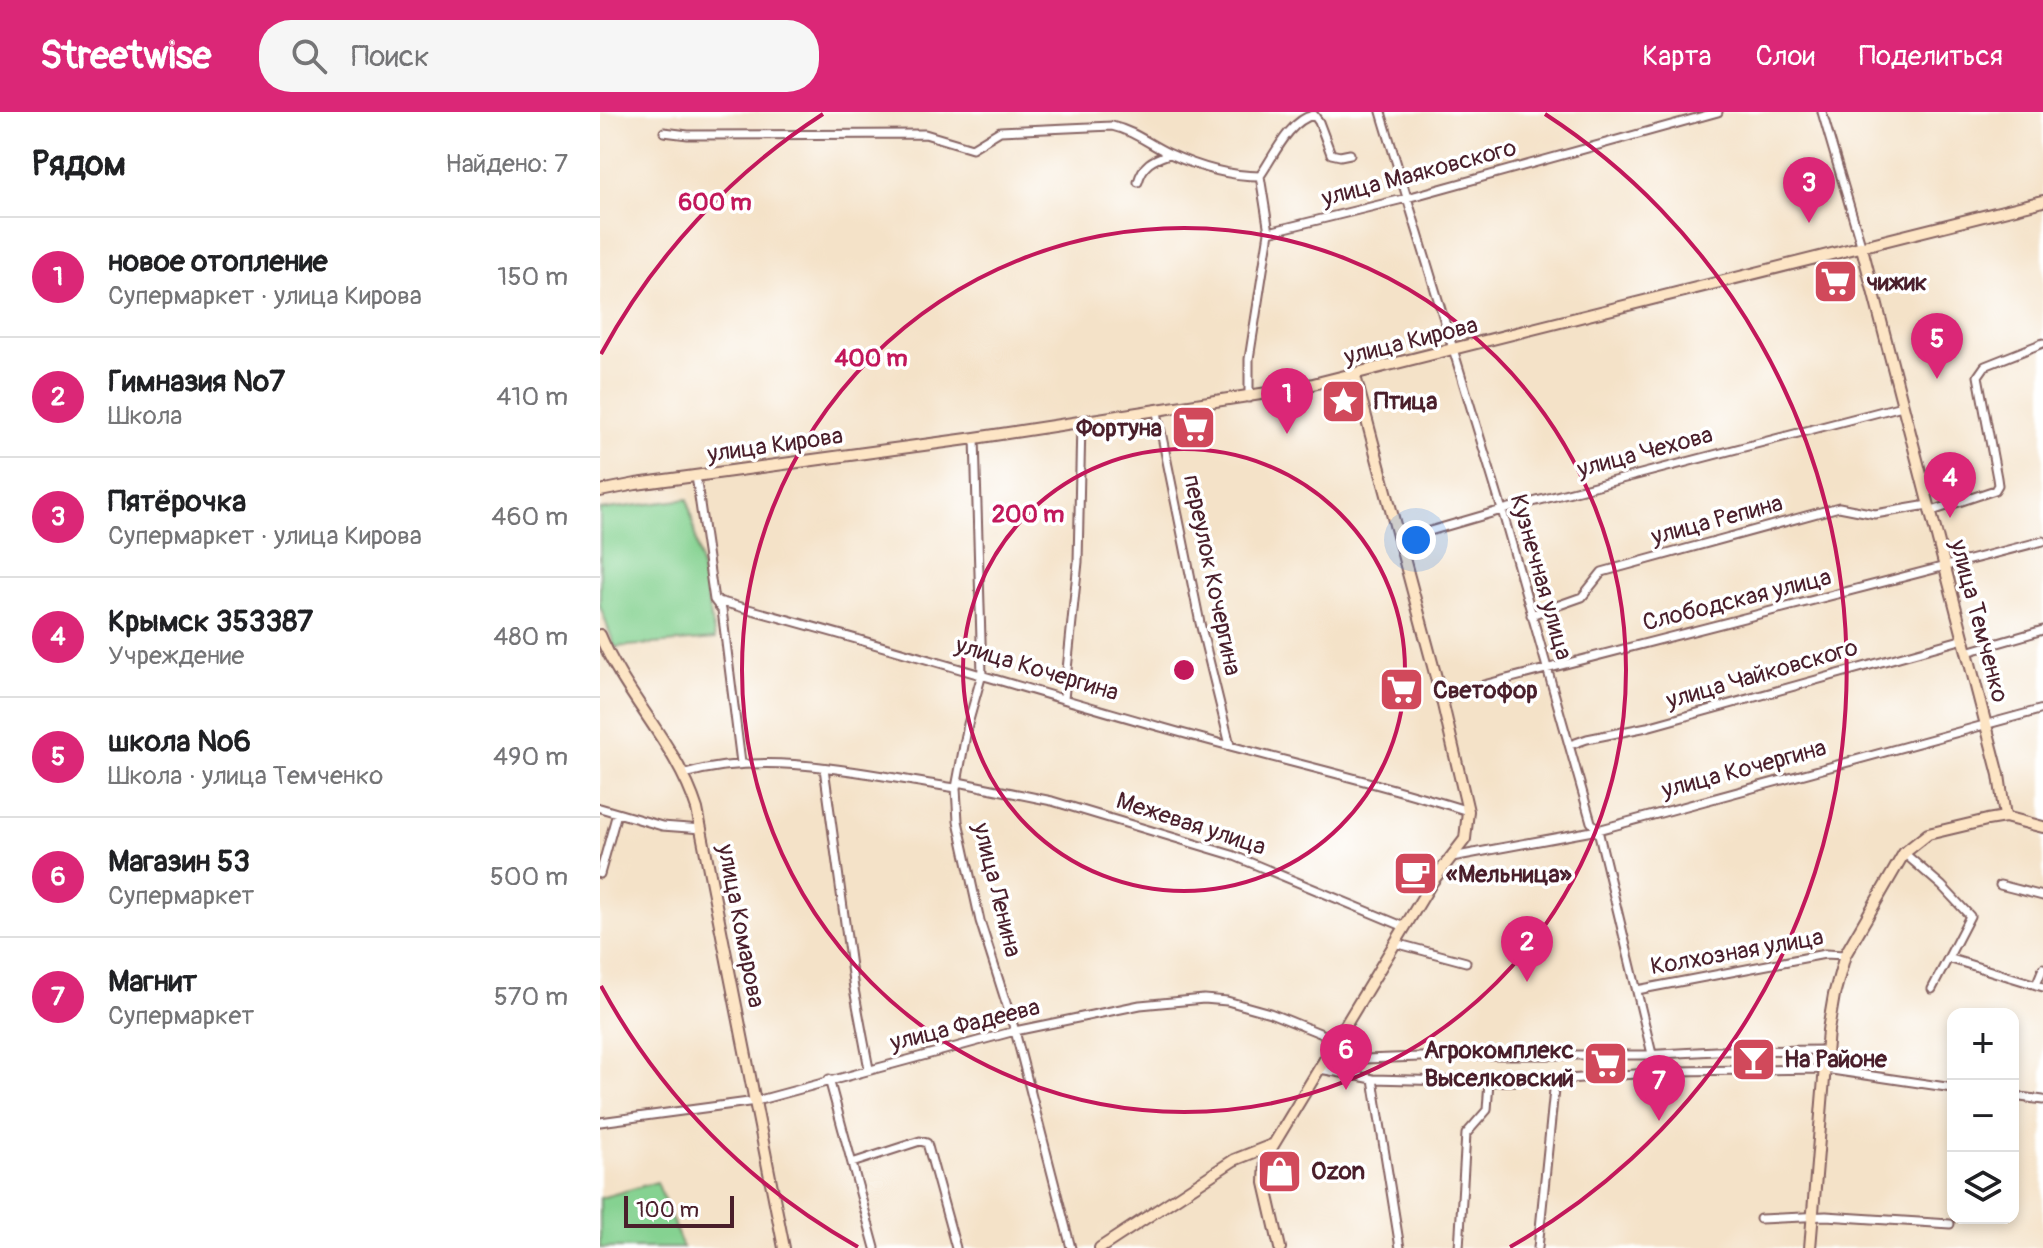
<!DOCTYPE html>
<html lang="ru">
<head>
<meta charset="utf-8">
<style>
	body { margin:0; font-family:Pangolin,sans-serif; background:#f6f6f6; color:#202124 }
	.controls { position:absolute; right:24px; bottom:24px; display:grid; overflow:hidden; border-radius:16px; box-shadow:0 4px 12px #0003 }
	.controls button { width:72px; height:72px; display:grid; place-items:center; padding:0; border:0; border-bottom:2px solid #e0e0e0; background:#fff; color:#202124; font:40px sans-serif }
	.scale { position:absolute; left:24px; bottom:20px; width:110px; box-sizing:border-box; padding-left:8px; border:4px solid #4a1f2b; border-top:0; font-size:22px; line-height:28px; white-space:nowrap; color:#4a1f2b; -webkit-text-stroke:6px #fff; paint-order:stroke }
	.you { position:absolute; left:816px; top:428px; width:28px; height:28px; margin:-20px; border:6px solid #fff; border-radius:50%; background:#1a73e8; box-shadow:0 0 0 12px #1a73e833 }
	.badge { display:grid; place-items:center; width:52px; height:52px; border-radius:50%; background:#db2777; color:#fff; font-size:26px; font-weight:700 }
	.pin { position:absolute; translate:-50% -66px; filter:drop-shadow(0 2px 4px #0008) }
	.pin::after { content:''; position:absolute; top:42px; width:28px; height:24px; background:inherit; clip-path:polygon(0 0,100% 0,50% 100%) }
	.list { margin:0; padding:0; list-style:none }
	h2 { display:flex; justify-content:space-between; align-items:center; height:104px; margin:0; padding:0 32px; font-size:34px }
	h2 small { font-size:26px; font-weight:400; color:#757577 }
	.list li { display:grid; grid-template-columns:52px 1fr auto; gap:24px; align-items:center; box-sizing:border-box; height:120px; padding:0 32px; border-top:2px solid #e0e0e0 }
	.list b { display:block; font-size:30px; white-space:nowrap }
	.list p { margin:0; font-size:26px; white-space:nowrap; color:#757577 }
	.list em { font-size:26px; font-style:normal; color:#757577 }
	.icon { flex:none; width:44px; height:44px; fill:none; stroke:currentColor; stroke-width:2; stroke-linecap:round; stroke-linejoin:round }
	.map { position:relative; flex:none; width:1443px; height:1136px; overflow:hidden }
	header { display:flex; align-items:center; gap:48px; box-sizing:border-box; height:112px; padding:0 40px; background:#db2777; color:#fff }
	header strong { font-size:38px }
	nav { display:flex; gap:44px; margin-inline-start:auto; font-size:28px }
	.search { width:560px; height:72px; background:#f6f6f6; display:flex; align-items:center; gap:20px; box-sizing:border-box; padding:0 28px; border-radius:32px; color:#757577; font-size:30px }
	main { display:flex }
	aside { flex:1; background:#fff }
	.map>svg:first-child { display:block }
	.green { fill:#85d291; stroke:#68785e; stroke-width:2 }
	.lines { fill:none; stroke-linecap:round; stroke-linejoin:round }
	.minor-casing { stroke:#866362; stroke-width:11 }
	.secondary-casing { stroke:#866362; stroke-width:14 }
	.minor { stroke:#fff; stroke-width:7 }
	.secondary { stroke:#fde5c5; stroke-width:10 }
	.ring { fill:none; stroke:#c2185b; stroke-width:4 }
	.labels { text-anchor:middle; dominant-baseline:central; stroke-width:7; stroke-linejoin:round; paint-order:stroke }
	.street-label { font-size:24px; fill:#4a1f2b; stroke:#fff }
	.poi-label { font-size:24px; font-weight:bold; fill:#4a1f2b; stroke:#fff; text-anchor:start }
	.centre { fill:#c2185b; stroke:#fff; stroke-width:4 }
	.ring-label { font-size:24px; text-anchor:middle; font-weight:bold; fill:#c2185b; stroke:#fff; stroke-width:7; stroke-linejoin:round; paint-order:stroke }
</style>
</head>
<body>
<header>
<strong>Streetwise</strong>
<div class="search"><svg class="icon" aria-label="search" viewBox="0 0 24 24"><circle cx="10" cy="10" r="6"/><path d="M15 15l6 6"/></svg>Поиск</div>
<nav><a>Карта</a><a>Слои</a><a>Поделиться</a></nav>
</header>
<main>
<aside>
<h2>Рядом<small>Найдено: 7</small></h2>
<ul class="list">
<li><span class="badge">1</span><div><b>новое отопление</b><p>Супермаркет · улица Кирова</p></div><em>150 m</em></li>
<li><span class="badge">2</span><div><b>Гимназия №7</b><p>Школа</p></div><em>410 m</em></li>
<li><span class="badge">3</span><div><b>Пятёрочка</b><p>Супермаркет · улица Кирова</p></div><em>460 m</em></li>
<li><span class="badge">4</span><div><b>Крымск 353387</b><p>Учреждение</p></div><em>480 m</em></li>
<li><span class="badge">5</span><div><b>школа №6</b><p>Школа · улица Темченко</p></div><em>490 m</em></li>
<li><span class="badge">6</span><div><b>Магазин 53</b><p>Супермаркет</p></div><em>500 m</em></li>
<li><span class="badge">7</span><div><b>Магнит</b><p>Супермаркет</p></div><em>570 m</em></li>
</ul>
</aside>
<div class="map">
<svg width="1443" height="1136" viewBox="0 0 1443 1136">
	<rect width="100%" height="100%" fill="#fff"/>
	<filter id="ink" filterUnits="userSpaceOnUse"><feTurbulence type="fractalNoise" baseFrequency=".0125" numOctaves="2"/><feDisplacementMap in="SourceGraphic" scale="16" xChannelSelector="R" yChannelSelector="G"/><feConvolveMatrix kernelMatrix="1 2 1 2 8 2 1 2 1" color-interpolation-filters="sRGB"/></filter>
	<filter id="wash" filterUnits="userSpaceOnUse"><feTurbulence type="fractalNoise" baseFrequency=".006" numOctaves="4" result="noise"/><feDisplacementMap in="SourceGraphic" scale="32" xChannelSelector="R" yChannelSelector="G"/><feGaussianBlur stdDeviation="1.8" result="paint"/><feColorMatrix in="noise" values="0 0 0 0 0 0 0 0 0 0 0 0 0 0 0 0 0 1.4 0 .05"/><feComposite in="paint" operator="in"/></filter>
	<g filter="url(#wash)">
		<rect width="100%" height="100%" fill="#f4e2c8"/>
		<!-- green -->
		<path class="green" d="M88,387L115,527L15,535L0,494V398Z
			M57,1070L83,1136H0V1086Z"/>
	</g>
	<g filter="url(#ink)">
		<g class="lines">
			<defs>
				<path id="minor" d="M781,0L902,398L991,710L998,718L1052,942L1048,962
					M1222,0L1262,136
					M64,20L88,23L325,22L372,36L400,19L512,14C534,19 549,32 568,41C596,54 630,64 660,64
					M538,70C543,52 552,48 569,42
					M669,120L807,86L1118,0
					M649,286V247L669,120L660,64C674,44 689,8 714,3L719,10L731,42L740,44L750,42
					M557,300L600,511L630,633
					M375,326L382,562L368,612L356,676L358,709L380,809L415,919L471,1136
					M96,364L114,488C265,527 414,574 564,616C665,645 768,667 868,699
					M1329,400L1395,378L1398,373L1397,366L1378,264L1385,254L1443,231
					M799,428L902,398L1302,294
					M115,489L122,498L141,651
					M931,503L982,485L1002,460L1239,395L1275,402L1328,393
					M1367,540L1443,518
					M841,584L1443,429
					M464,587L478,450L481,310
					M970,633L987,627L1047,615L1364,527
					M224,656L254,877L269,957
					M85,662C172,637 268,663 356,676
					M358,670L452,689L632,743L805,815
					M0,696L62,714L102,717
					M1304,741L1342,774L1370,804L1332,877
					M852,745L998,718L1443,597
					M0,762L17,701
					M1400,773L1443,784
					M795,831L866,850
					M1348,846L1443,875
					M1436,873L1443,856
					M1037,878L1225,842L1245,843
					M720,957L773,967L889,970L955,968L1075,959L1225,957L1353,976
					M753,964L755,953L764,947L876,943H1043L1115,939L1227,938
					M229,967L275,1136
					M773,967L800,1136
					M1413,984L1443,988
					M0,1010L156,989L415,919L540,893L604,887L627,889L670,901L737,928
					M252,1051L320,1029L327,1031L356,1136
					M1160,1107L1226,1104L1350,1112
					M859,1136L866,1022L887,998L889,970
					M938,1136L955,968"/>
				<path id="secondary" d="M1262,136L1399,663L1405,705
					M0,379L36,372L375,326L693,277L1443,89
					M0,523C25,584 77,633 97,697L184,1136
					M500,1136L634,1048L672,1033
					M680,1136L665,1071L666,1045L832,770L865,727L868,699L841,584L755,264
					M1210,1136L1228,918L1234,883L1245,843L1304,741L1328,722L1387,708L1405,705L1443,715"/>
			</defs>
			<!-- minor casing -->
			<use href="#minor" class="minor-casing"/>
			<!-- secondary casing -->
			<use href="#secondary" class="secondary-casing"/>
			<!-- minor -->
			<use href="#minor" class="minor"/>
			<!-- secondary -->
			<use href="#secondary" class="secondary"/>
		</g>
	</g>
	<!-- distance rings -->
	<g class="ring">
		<circle cx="584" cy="558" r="221"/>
		<circle cx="584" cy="558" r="442"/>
		<path d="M258 1135A663 663 0 0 1 1 874M1 242A663 663 0 0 1 223 2M945 2A663 663 0 0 1 910 1135"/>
	</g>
	<!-- icons -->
	<defs>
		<symbol id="supermarket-square" viewBox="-11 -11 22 22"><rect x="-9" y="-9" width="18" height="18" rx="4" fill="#d1495b" stroke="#fff"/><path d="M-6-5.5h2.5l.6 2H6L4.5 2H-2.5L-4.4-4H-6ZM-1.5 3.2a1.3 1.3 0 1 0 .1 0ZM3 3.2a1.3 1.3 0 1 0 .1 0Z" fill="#fff"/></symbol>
		<symbol id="sight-square" viewBox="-11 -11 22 22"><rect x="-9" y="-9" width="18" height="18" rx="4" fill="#d1495b" stroke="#fff"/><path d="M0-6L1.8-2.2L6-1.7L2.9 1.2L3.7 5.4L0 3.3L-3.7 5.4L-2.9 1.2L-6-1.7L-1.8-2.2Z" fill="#fff"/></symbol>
		<symbol id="cafe-square" viewBox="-11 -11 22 22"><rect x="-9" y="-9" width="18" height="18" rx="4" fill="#d1495b" stroke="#fff"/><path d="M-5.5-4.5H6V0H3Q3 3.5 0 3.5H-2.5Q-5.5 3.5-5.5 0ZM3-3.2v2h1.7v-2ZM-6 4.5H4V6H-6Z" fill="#fff"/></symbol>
		<symbol id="bar-square" viewBox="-11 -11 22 22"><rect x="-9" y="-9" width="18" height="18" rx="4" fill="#d1495b" stroke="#fff"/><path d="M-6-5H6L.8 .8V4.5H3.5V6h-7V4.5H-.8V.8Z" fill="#fff"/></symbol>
		<symbol id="shop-square" viewBox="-11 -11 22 22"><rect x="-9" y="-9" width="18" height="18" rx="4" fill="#d1495b" stroke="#fff"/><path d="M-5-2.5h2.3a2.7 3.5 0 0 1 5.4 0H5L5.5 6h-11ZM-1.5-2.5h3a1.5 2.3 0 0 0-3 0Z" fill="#fff"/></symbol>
	</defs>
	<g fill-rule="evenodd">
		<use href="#supermarket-square" x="1210" y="144" width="51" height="51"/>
		<use href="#sight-square" x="718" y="264" width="51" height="51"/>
		<use href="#supermarket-square" x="568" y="290" width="51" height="51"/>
		<use href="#supermarket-square" x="776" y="552" width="51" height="51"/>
		<use href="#cafe-square" x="790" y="736" width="51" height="51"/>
		<use href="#bar-square" x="1128" y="922" width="51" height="51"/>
		<use href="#supermarket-square" x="980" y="926" width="51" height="51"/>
		<use href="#shop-square" x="654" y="1034" width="51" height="51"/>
	</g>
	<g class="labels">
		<!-- street labels -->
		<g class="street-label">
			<text transform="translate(819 61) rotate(-15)">улица Маяковского</text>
			<text transform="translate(811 229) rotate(-14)">улица Кирова</text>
			<text transform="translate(175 333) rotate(-8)">улица Кирова</text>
			<text transform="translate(1045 340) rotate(-15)">улица Чехова</text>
			<text transform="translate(1117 408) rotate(-15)">улица Репина</text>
			<text transform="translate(612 463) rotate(78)">переулок Кочергина</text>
			<text transform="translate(941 465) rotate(74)">Кузнечная улица</text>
			<text transform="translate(1137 488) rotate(-14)">Слободская улица</text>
			<text transform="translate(1379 509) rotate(75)">улица Темченко</text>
			<text transform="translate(437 557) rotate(17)">улица Кочергина</text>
			<text transform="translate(1162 562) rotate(-16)">улица Чайковского</text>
			<text transform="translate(1144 657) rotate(-15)">улица Кочергина</text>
			<text transform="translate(591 712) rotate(18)">Межевая улица</text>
			<text transform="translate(397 778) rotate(76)">улица Ленина</text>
			<text transform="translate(141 814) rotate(79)">улица Комарова</text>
			<text transform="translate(1137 840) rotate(-10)">Колхозная улица</text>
			<text transform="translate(365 913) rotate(-14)">улица Фадеева</text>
		</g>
		<!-- poi labels -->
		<g class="poi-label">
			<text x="1266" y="170">чижик</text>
			<text x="774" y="289">Птица</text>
			<text x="562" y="316" text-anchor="end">Фортуна</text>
			<text x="833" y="578">Светофор</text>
			<text x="846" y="762">«Мельница»</text>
			<text x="974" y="938" text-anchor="end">Агрокомплекс<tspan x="974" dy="28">Выселковский</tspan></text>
			<text x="1184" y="947">На Районе</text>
			<text x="711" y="1059">Ozon</text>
		</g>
	</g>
	<circle cx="584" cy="558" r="12" class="centre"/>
	<g class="ring-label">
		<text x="115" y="98">600 m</text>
		<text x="271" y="254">400 m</text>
		<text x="428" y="410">200 m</text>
	</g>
</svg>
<div class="controls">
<button>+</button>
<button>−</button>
<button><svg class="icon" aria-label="layers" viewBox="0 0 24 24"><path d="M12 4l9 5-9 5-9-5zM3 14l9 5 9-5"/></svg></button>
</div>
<div class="scale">100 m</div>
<div class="you"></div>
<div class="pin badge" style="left:687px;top:322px">1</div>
<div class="pin badge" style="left:927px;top:870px">2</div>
<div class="pin badge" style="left:1209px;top:111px">3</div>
<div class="pin badge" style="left:1350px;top:406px">4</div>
<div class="pin badge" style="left:1337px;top:267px">5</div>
<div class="pin badge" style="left:746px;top:978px">6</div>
<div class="pin badge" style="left:1059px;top:1009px">7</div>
</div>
</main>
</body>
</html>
